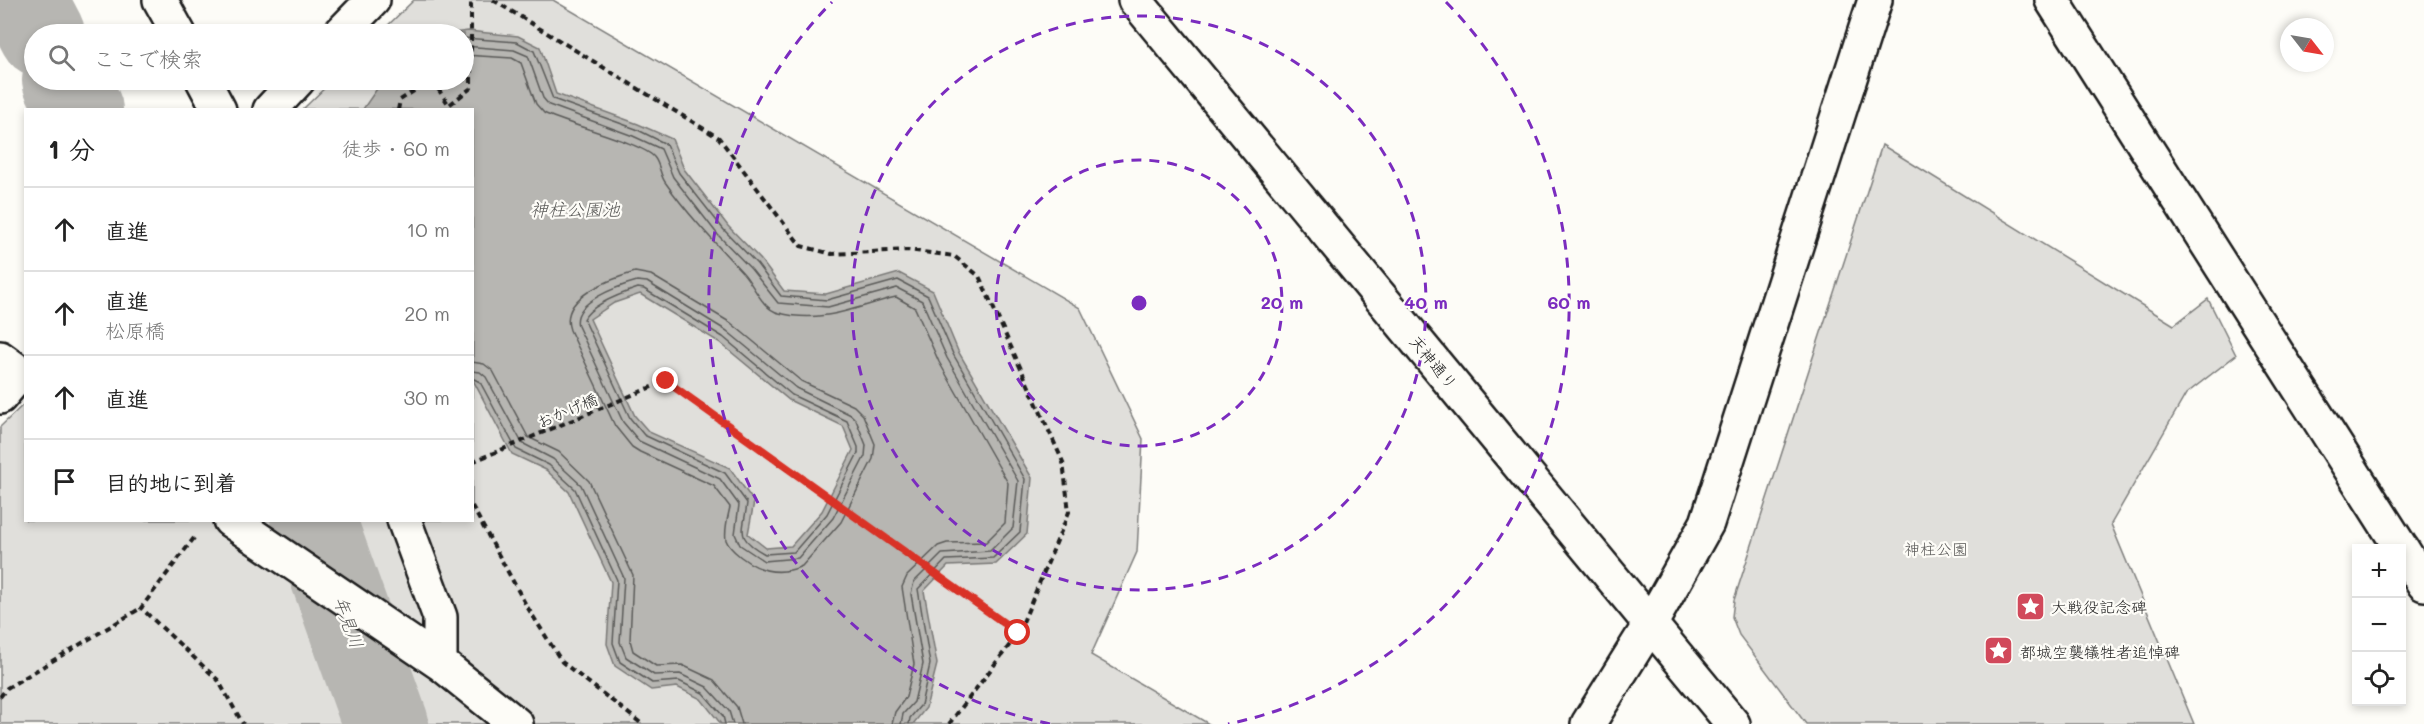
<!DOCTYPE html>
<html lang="ja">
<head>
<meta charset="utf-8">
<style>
	body { margin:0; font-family:Mali,"Klee One",sans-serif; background:#f6f6f6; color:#222 }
	.controls { position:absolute; right:18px; bottom:18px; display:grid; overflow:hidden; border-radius:0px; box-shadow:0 3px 9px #0003 }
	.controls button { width:54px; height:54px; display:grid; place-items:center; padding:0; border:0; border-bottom:2px solid #e0e0e0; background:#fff; color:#222; font:30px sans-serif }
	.compass { position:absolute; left:2280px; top:18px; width:54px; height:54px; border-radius:50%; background:#fff; box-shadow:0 3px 9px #0003; rotate:121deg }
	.stop { position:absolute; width:18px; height:18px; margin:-14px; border:4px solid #d93025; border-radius:50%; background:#fff }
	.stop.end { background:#d93025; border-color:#fff; box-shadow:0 2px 6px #0008 }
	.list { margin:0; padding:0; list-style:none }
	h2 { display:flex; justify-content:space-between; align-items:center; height:78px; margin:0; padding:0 24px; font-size:26px }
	h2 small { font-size:20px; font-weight:400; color:#767676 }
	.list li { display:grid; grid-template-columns:39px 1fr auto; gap:18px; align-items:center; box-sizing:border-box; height:84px; padding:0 24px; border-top:2px solid #e0e0e0 }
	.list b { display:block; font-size:22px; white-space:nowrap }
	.list p { margin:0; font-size:20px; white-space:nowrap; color:#767676 }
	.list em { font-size:20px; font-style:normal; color:#767676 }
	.icon { flex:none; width:33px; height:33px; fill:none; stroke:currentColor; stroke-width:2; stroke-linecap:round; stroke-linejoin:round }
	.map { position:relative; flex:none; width:2424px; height:724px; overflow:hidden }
	.search { position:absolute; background:#fff; box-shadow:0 3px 9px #0003; left:24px; top:24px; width:450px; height:66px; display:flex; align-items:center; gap:15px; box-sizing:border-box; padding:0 21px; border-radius:33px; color:#767676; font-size:22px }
	.panel { position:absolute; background:#fff; box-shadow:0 3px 9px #0003; left:24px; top:108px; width:450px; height:414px; border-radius:0px }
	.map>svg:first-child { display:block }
	.green { fill:#e0dfdb; stroke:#7e7e7c; stroke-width:1.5 }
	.water { fill:#b7b6b2; stroke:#797876; stroke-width:1.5; fill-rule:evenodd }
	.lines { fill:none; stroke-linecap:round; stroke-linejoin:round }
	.shore { stroke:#5a5a58; stroke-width:1.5 }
	.river { stroke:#b7b6b2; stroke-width:86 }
	.street-casing { stroke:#1c1c1c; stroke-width:38 }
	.secondary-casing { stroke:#1c1c1c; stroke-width:38 }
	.path { stroke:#1c1c1c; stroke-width:4; stroke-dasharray:6 4.5; stroke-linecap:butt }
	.street { stroke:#fdfcf7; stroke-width:33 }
	.secondary { stroke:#fdfcf7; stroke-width:33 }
	.route { stroke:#d93025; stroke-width:8 }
	.ring { fill:none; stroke:#7b2cbf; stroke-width:3; stroke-dasharray:10 8 }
	.labels { text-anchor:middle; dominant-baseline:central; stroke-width:4.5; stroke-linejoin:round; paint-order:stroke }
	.street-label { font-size:16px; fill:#1c1c1c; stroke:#fdfcf7 }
	.park-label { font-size:16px; fill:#575655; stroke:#fdfcf7 }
	.poi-label { font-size:16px; fill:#1c1c1c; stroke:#fdfcf7; text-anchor:start }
	.water-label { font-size:18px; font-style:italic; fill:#5a5a58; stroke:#fdfcf7 }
	.centre { fill:#7b2cbf; stroke:#fdfcf7; stroke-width:3 }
	.ring-label { font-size:18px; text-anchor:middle; font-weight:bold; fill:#7b2cbf; stroke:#fdfcf7; stroke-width:4.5; stroke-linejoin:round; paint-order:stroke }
</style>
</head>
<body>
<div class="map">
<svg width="2424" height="724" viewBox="0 0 2424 724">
	<rect width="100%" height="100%" fill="#fdfcf7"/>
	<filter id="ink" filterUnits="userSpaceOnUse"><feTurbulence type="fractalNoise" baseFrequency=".0167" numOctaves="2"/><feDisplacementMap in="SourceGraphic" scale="12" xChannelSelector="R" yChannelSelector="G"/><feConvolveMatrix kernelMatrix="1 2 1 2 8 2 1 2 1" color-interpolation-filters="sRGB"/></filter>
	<g filter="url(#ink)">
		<!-- green -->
		<path class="green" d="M414,0H553L1080,308L1143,439L1137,552L1091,655L1209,724H0V427L25,403L26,520H472V110L303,109L333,80H464V34H379Z
			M1882,145L2174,325L2208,299L2236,355L2186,394L2111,524L2194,724H1806L1739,635L1732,617L1734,600Z"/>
		<!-- water -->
		<path class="water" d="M468,31L518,36L540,47L556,94L638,124L672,139L684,169L728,226L761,260L784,291L826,294L899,273L933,291L958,351L1032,478L1027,534L996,564L948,566L924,591L937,664L926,708L913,724H721L701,699L677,687L651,690L615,666L607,644L611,582L569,492L546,470L512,454L473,380L472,110L363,109L383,80H464V34H446ZM640,294L719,342L789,400L843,426L853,450L822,511L791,546L766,548L748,534L754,502L730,468L649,432L635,416L590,319L614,303Z"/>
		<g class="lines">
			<!-- shore -->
			<path class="shore" d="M464,38L517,42L534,51L553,99L636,129L666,144L679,173L724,230L757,264L781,296L827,300L898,280L928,296L953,354L1025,479L1020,532L993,558L946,560L918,589L930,664L921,705L910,718L909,724
				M464,46L514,50L528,56L543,98L549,105L633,136L661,149L673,177L718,235L751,269L778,303L828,307L897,288L922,301L947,358L1018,481L1013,528L990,551L942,554L914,582L911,594L923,664L914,702L903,714L901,724
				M464,55L512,58L521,63L536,104L544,113C565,124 643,143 654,157C660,164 660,175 665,182C688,215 716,244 743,273C754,285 762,309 779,313C822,324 855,307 896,297L915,308L939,362L1008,483L1005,523L986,542L947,543L938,546L907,576L902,587L914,664L906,697L895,712L892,724
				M635,272L651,275L731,323L801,381L854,406L863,415L875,444L873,459L841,522L802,566C780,576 759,571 741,557C735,552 729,548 726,540C724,529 728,517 730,507L714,486L640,452L632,447L615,426L570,330C558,297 611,279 635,272Z
				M637,281L647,282L727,331L796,388L851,415L856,420L866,445L865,456L833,518L798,558L764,561L740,545L735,534L739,505L720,479L639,441L623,422L578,326C571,302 619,286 637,281Z
				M638,288L644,289L723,337L792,395L847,421L858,447V453L827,514L794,552L765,554C734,537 744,532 747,503L725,473L644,435L630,418L584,319C591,304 623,293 638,288Z
				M472,362L484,364L493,371L528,437L559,452L589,481L633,575L630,640L633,651L656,666L682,665L714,680L737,707L742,724
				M472,371L480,372L486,377L522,443L553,459L581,485L624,578L620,642L626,657L654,675L680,674L707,687L729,711L733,724
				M472,378L480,382L516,449L549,465L575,489L617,580L613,643L620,662L652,683L679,681L703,693L723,716L725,724"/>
			<!-- river -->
			<path class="river" d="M24,0L42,34
				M65,80L80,110
				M313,520L386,724"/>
			<defs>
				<path id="street" d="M160,0L179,34
					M340,34L373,0
					M203,80L219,110
					M270,110L298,80
					M0,358L26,377
					M0,397L20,373
					M230,520L440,663L516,724
					M404,520L440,617V663
					M1588,724L1651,623"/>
				<path id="secondary" d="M1135,0L1733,724
					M2052,0L2401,548
					M2402,549L2424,584
					M1651,623L1707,523L1875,0"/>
			</defs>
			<!-- street casing -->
			<use href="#street" class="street-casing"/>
			<!-- secondary casing -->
			<use href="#secondary" class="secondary-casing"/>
			<!-- path -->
			<path class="path" d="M493,0L719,138L801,246L832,254L908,250L954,256L979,276L1063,462L1069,512L1018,634L949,724
				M432,80L449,105L471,88V0
				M398,110L400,100L431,80
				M472,462L666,381L1018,634
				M472,506L526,605L562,662L642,724
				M194,538L141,608L218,680L243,724
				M0,697L7,688L141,608"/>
			<!-- street -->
			<use href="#street" class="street"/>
			<!-- secondary -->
			<use href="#secondary" class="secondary"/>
		</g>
	</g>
	<g class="lines" filter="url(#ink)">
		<!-- route -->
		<path class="route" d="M666,381L1018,633"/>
	</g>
	<!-- distance rings -->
	<g class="ring">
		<circle cx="1139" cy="303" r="143"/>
		<circle cx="1139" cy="303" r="287"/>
		<path d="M1050 724A430 430 0 0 1 832 2M1446 2A430 430 0 0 1 1228 724"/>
	</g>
	<!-- icons -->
	<defs>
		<symbol id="sight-square" viewBox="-11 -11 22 22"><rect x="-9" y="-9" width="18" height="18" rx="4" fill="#d1495b" stroke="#fdfcf7"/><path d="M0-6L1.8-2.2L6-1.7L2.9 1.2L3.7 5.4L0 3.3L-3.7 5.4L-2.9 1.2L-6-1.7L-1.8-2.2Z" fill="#fff"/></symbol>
	</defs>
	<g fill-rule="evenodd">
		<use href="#sight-square" x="2014" y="590" width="33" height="33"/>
		<use href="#sight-square" x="1982" y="634" width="33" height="33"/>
	</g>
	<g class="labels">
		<!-- street labels -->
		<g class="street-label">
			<text transform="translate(1434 362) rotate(50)">天神通り</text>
			<text transform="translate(567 410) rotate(-23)">おかげ橋</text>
		</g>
		<!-- park labels -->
		<g class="park-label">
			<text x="1936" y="548">神柱公園</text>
		</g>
		<!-- poi labels -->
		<g class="poi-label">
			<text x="2051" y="606">大戦役記念碑</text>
			<text x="2020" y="651">都城空襲犠牲者追悼碑</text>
		</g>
		<!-- water labels -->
		<g class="water-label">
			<text x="575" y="209">神柱公園池</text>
			<text transform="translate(349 622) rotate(70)">年見川</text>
		</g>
	</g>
	<circle cx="1139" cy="303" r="9" class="centre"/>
	<g class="ring-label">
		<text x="1282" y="309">20 m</text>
		<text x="1426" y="309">40 m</text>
		<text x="1569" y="309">60 m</text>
	</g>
</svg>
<div class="controls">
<button>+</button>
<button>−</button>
<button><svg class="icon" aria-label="locate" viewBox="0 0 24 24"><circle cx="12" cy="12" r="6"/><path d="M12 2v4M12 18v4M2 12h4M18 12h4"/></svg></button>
</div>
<svg class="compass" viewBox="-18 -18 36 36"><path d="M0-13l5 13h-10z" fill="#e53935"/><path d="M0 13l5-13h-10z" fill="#767676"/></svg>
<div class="stop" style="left:1018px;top:633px"></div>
<div class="stop end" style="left:666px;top:381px"></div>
<div class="search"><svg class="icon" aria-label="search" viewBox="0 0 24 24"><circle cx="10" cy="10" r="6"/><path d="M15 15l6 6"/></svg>ここで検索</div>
<section class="panel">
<h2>1 分<small>徒歩 · 60 m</small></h2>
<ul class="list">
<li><svg class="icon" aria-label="ahead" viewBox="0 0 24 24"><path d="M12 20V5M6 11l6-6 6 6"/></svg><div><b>直進</b></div><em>10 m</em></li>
<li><svg class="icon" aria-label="ahead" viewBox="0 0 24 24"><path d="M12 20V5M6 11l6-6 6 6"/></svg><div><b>直進</b><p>松原橋</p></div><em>20 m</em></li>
<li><svg class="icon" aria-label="ahead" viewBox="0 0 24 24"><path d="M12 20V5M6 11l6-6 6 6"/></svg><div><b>直進</b></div><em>30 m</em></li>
<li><svg class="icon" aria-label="arrive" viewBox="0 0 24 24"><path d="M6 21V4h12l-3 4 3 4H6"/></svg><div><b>目的地に到着</b></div></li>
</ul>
</section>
</div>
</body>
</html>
